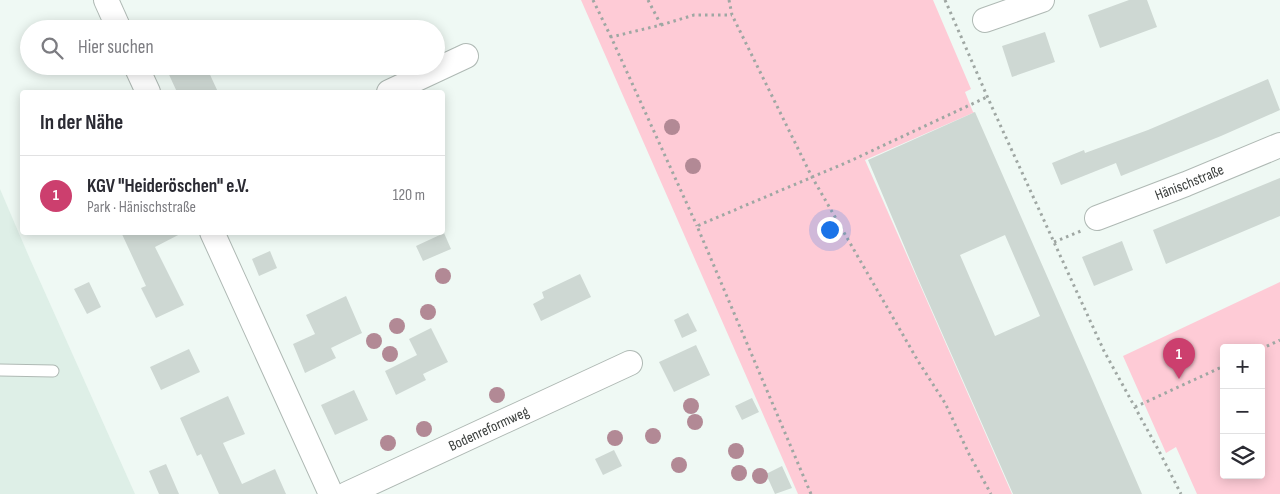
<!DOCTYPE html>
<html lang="de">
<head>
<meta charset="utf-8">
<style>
	body { margin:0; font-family:"Sofia Sans Condensed",sans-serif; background:#f2f2f3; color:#2b2b33 }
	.controls { position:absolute; right:15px; bottom:15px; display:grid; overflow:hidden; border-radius:5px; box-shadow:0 2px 12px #0003 }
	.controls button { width:45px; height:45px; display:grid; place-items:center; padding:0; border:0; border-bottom:1px solid #e1e1e2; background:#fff; color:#2b2b33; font:25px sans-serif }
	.you { position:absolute; left:829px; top:229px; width:18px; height:18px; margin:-12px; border:4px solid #fff; border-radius:50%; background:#1a73e8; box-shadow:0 0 0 8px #1a73e833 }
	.badge { display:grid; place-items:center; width:32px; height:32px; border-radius:50%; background:#cc3f6e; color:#fff; font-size:16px; font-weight:700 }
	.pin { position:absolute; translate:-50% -41px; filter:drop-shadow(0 1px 2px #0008) }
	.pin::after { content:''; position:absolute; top:26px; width:18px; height:15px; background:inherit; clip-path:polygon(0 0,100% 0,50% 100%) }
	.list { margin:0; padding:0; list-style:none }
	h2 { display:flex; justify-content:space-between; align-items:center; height:65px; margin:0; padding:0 20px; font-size:21px }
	h2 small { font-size:16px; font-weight:400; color:#7c7c81 }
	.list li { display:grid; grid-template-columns:32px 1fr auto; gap:15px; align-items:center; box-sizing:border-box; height:80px; padding:0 20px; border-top:1px solid #e1e1e2 }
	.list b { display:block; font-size:19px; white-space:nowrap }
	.list p { margin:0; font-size:16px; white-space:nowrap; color:#7c7c81 }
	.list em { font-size:16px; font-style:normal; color:#7c7c81 }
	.icon { flex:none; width:28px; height:28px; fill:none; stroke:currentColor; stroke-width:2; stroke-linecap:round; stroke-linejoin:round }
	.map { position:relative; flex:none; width:1280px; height:494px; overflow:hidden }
	.search { position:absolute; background:#fff; box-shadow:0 2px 12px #0003; left:20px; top:20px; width:425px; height:55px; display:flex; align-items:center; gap:12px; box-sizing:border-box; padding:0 18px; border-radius:28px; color:#7c7c81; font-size:19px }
	.panel { position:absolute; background:#fff; box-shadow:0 2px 12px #0003; left:20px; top:90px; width:425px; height:145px; border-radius:5px }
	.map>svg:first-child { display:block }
	.built { fill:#deefe7 }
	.green { fill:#fecbd6; fill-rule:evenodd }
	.building { fill:#ced8d3; fill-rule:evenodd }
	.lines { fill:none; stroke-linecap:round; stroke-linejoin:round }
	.service-casing { stroke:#afb9b4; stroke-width:13 }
	.minor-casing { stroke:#afb9b4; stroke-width:26 }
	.path { stroke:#9fa7a3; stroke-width:3; stroke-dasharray:2.5 4; stroke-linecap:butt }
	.service { stroke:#fff; stroke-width:11 }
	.minor { stroke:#fff; stroke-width:24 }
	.tree { fill:#b28995 }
	.labels { text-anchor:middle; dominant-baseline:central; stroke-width:4; stroke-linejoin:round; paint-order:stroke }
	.street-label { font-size:15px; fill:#3a3e3c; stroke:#eff9f4 }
</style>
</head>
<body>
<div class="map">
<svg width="1280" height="494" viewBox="0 0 1280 494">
	<rect width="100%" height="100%" fill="#eff9f4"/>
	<!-- built -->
	<path class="built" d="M0,189L30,259L135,494H0Z"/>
	<!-- green -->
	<path class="green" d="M581,0H933L971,89L965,92L973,112H975L865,160L1012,494H798Z
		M1280,282V494H1197L1176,447L1166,453L1123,356ZM1224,348H1261V475H1224Z"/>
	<!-- building -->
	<path class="building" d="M1129,0H1147L1157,27L1100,48L1088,15Z
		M1045,32L1055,62L1012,77L1002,46Z
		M165,66H206L218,92H177Z
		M1268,79L1280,110L1221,136L1121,176L1116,163L1061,185L1052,163L1084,150L1085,153L1148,130Z
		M975,112L1090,374L1142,494H1013L916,274L868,160ZM1005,235L1040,316L995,336L960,255Z
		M1280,178V216L1166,264L1153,230Z
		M121,232H184L155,247L184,305L156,318L141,288L146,286Z
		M444,233L451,249L423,261L416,246Z
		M1122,241L1133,270L1094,286L1082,257Z
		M270,251L277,268L259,276L252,259Z
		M580,274L591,297L541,321L533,304L544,298L542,292Z
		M89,282L101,307L87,314L74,289Z
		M346,296L362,333L331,348L336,358L305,373L293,344L315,334L306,315Z
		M688,313L697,331L682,338L674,320Z
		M431,328L448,362L423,374L426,380L396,395L385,371L417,355L409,339Z
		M696,345L710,375L674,392L659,362Z
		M189,349L200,372L161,390L150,367Z
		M354,390L368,420L335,435L321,405Z
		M228,396L245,434L223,443L242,484L275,469L286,494H219L201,454L197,456L180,418Z
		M752,398L759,412L742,420L735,406Z
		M614,450L622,466L603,475L595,459Z
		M166,464L179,494H159L149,471Z
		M782,466L792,488L775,494L766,474Z"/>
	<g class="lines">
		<defs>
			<path id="service" d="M0,370L53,371"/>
			<g id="minor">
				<path d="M106,0L119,29"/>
				<path d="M985,20L1042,0"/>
				<path d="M136,66L148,92"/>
				<path d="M389,92L466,56"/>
				<path id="s1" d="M1097,218L1186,184L1280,145"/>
				<path d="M212,232L331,494"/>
				<path id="s2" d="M347,494L630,363"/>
			</g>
		</defs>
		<!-- service casing -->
		<use href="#service" class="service-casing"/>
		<!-- minor casing -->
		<use href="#minor" class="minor-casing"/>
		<!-- path -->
		<path class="path" d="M593,0L611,37
			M648,0L661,25L611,37L697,226
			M729,0L732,15L812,177L918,361L945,403L969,454L991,494
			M945,0L991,105L1104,351L1159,451L1181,494
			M661,25L694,15H732
			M1054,242L1081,231
			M1261,349L1280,340
			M1135,407L1224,366
			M811,494L697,226L850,161L987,97"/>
		<!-- service -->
		<use href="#service" class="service"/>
		<!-- minor -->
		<use href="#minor" class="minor"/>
	</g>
	<!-- trees -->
	<g class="tree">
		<circle cx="672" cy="127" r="8"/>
		<circle cx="693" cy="166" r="8"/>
		<circle cx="443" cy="276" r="8"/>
		<circle cx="428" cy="312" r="8"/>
		<circle cx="397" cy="326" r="8"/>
		<circle cx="374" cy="341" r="8"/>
		<circle cx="390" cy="354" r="8"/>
		<circle cx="497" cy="395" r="8"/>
		<circle cx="691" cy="406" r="8"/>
		<circle cx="695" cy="422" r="8"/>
		<circle cx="424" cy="429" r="8"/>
		<circle cx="653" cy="436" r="8"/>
		<circle cx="615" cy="438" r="8"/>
		<circle cx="388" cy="443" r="8"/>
		<circle cx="736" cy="451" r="8"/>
		<circle cx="679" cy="465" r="8"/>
		<circle cx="739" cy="473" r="8"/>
		<circle cx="760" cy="476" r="8"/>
	</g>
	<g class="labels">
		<!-- street labels -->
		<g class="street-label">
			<text stroke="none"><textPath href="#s1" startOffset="99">Hänischstraße</textPath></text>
			<text stroke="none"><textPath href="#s2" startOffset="156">Bodenreformweg</textPath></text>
		</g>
	</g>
</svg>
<div class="controls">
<button>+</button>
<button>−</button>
<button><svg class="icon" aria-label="layers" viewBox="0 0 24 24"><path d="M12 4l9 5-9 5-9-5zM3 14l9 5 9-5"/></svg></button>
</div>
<div class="you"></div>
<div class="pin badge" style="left:1179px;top:379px">1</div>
<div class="search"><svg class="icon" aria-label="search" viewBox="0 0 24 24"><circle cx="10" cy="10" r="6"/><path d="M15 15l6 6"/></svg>Hier suchen</div>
<section class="panel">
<h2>In der Nähe<small></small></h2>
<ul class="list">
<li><span class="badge">1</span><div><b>KGV &quot;Heideröschen&quot; e.V.</b><p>Park · Hänischstraße</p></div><em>120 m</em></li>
</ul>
</section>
</div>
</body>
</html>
